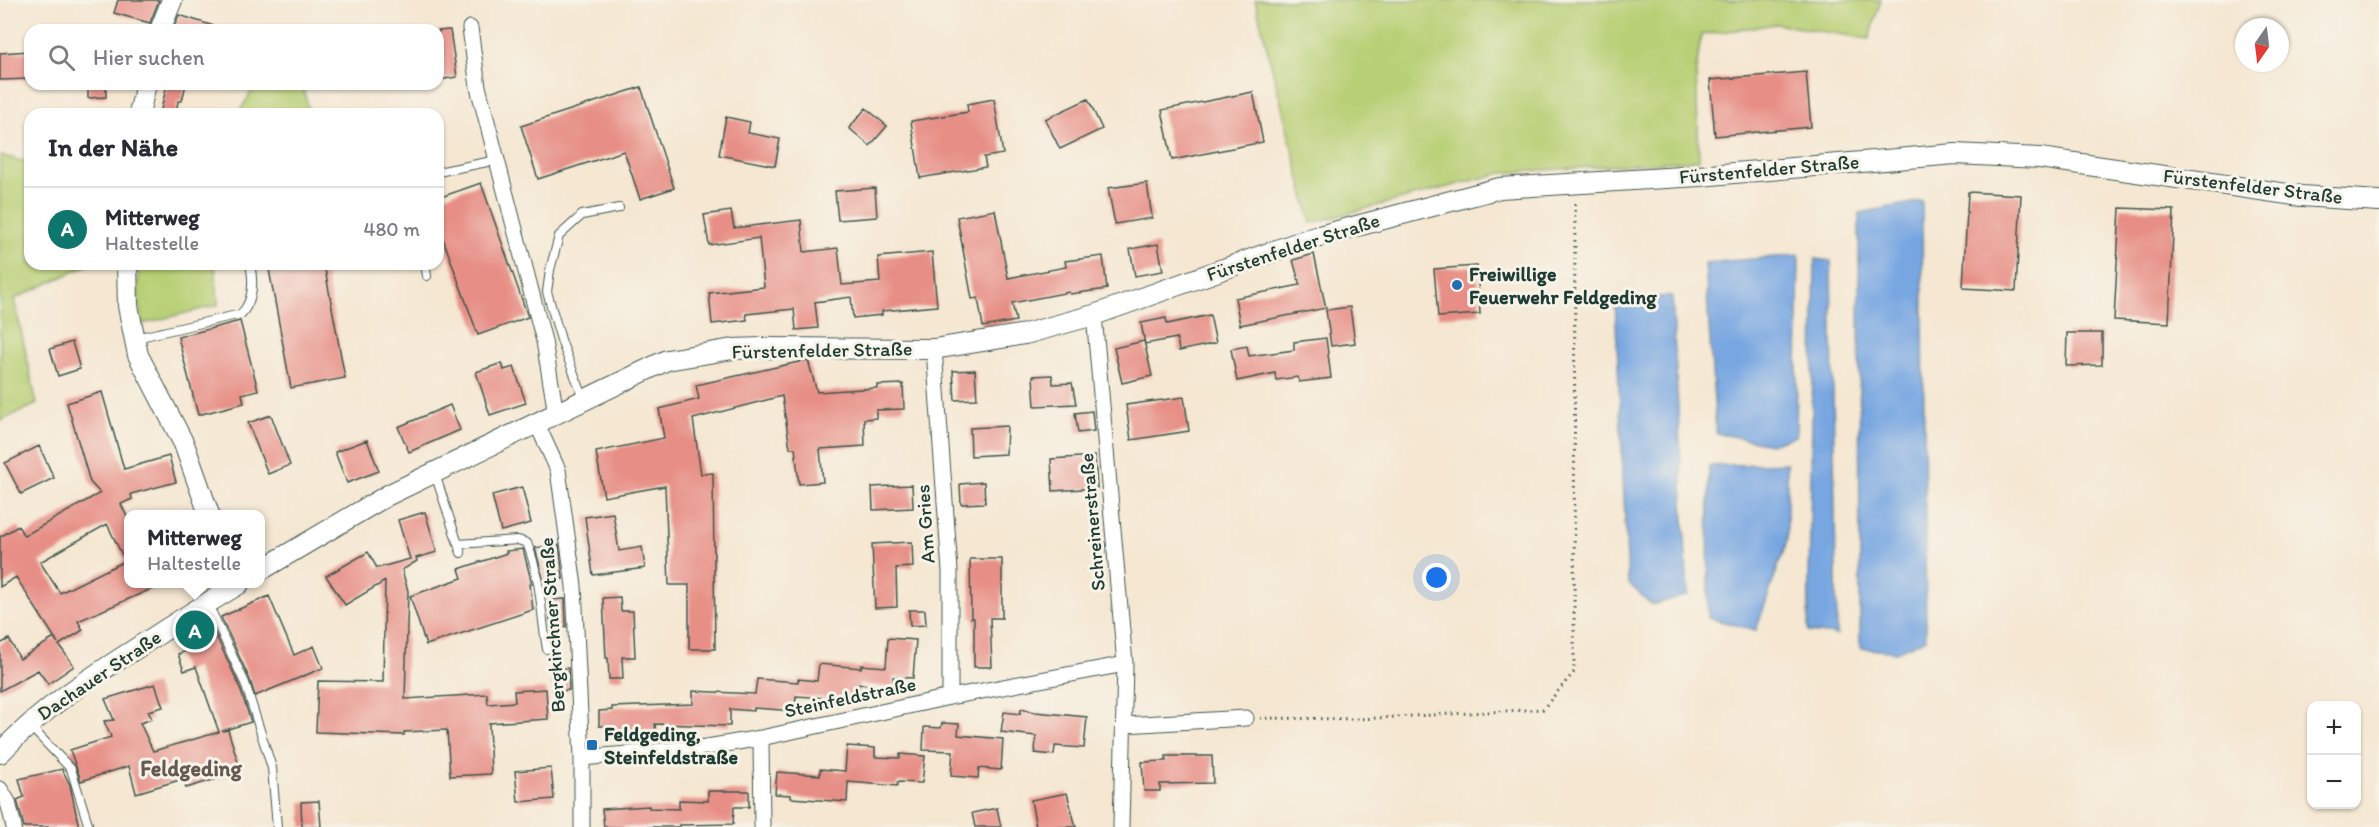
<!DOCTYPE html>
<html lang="de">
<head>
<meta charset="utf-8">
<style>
	body { margin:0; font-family:Itim,sans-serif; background:#f7f7f7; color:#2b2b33 }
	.controls { position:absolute; right:18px; bottom:18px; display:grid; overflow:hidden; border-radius:12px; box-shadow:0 2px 4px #0004 }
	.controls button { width:54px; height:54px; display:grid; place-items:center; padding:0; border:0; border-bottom:2px solid #e1e1e2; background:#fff; color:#2b2b33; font:30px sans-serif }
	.compass { position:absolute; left:2235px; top:18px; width:54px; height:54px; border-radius:50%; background:#fff; box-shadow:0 2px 4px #0004; rotate:194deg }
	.you { position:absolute; left:1437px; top:578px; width:21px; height:21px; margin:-15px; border:4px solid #fff; border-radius:50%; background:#1a73e8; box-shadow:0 0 0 9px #1a73e833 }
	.badge { display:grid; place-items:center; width:39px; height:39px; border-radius:50%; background:#0f766e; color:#fff; font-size:20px; font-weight:700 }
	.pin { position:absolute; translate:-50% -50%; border:3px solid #fff; box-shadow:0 2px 6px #0006 }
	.popup { position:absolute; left:124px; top:510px; width:141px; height:78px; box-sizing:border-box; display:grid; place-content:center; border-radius:12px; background:#fff; filter:drop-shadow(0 2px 4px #0005); font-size:20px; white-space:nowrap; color:#7c7c81 }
	.popup b { font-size:22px; color:#2b2b33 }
	.popup::after { content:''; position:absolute; left:50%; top:100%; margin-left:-12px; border:12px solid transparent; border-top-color:#fff }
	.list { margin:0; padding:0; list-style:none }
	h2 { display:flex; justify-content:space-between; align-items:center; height:78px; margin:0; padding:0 24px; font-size:26px }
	h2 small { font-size:20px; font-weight:400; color:#7c7c81 }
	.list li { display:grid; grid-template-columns:39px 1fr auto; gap:18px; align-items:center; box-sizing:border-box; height:84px; padding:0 24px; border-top:2px solid #e1e1e2 }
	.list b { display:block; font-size:22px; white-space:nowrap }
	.list p { margin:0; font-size:20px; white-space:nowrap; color:#7c7c81 }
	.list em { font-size:20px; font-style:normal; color:#7c7c81 }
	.icon { flex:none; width:33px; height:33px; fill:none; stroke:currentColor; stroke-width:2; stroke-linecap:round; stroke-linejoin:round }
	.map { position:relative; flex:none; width:2379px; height:827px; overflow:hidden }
	.search { position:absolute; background:#fff; box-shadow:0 2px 4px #0004; left:24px; top:24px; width:420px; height:66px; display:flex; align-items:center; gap:15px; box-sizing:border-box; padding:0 21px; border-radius:18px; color:#7c7c81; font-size:22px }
	.panel { position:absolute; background:#fff; box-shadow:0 2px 4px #0004; left:24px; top:108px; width:420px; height:162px; border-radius:18px }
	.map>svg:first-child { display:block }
	.green { fill:#b8cf74; stroke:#6c8654; stroke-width:1.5 }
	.water { fill:#77a6e1; stroke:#4b728a; stroke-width:1.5 }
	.building { fill:#e78f86; fill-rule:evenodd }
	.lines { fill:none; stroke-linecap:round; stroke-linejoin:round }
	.service-casing { stroke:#3f564c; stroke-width:10 }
	.minor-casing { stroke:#3f564c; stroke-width:17 }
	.tertiary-casing { stroke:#3f564c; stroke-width:22 }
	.path { stroke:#3f564c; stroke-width:3; stroke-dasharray:1.5 4.5; stroke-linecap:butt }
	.service { stroke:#fff; stroke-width:8 }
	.minor { stroke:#fff; stroke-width:15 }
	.tertiary { stroke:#fff; stroke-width:20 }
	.poi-dot { fill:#1f6fb2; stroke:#f7f3e8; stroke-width:2 }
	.labels { text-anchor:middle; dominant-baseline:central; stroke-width:6; stroke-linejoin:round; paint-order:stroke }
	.street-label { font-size:20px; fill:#1f3d34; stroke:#f7f3e8 }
	.poi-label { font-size:20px; font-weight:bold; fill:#1f3d34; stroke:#f7f3e8; text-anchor:start }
	.quarter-label { font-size:22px; font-weight:bold; fill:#655a51; stroke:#f7f3e8 }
</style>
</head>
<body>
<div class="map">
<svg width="2379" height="827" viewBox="0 0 2379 827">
	<rect width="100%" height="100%" fill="#f7f3e8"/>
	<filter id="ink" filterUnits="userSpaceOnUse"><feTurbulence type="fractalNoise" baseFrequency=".0167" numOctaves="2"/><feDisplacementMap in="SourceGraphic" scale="12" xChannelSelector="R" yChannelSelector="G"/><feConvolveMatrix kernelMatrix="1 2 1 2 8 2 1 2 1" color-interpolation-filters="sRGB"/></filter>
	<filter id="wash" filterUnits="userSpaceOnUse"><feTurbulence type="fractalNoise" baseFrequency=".008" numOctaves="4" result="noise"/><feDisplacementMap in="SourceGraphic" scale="24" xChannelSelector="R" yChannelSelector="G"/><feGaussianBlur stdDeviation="1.35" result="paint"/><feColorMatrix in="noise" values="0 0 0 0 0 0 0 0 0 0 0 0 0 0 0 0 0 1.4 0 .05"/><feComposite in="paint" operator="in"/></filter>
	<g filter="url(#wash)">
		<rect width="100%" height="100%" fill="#f5e7d2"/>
		<!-- green -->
		<path class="green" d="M1255,0H1881L1869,39L1776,24L1701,35L1696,73L1699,160L1501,173L1311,223Z
			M256,84H302L310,114H238Z
			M0,155L30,163V264H90L14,299L37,404L0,421Z
			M138,264H215L218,305L142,324L138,298Z"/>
		<!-- water -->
		<path class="water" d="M1922,201L1926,639L1896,652L1860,648L1859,213Z
			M1799,255L1796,436L1770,444L1716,433L1705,263Z
			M1815,259L1831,261L1837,635L1808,632Z
			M1672,296L1688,595L1652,605L1628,583L1615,300Z
			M1787,463V541L1756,630L1708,618L1709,466Z"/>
		<g id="blocks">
			<!-- building -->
			<path class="building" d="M118,0H159L150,23L114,13Z
				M179,15L217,27L216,30L173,29Z
				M450,30L457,77L438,80V31Z
				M30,51V79L0,80V53Z
				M1806,72L1811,127L1715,136L1710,80Z
				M88,84H106V97L88,98Z
				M167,84H186L182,101H178L176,114H160Z
				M641,87L674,188L640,199L624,151L538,179L521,126Z
				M1253,92L1263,142L1172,160L1162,110Z
				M994,99L1003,154L984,157L986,167L920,178L911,121L968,112L967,104Z
				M1088,99L1102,129L1060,149L1045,119Z
				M866,108L887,126L870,146L849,128Z
				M726,117L750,122L748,133L780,139L775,166L719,155Z
				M481,183L528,317L478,335L438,225V198Z
				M1147,183L1152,218L1115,224L1108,188Z
				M875,188L877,217L838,220L835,191Z
				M1968,192L2021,195L2016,291L1963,288Z
				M2120,208L2174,210L2169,323L2114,320Z
				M995,210L1008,278L1066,267L1065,261L1103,256L1107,289L1070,294L1069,292L1012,303L1016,321L983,327L978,298L972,299L957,217Z
				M731,211L734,228L801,220L804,252L838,248L842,285L880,282L878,257L932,252L937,306L882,311V315L853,318L851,297L815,302L818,328L796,330L794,309L746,314L747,320L712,324L709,293L764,287L759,238L709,245L704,215Z
				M1158,244L1163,271L1135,276L1130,249Z
				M1314,254L1326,308L1240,325L1235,298L1300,285L1293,260Z
				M268,264H324L345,378L291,388Z
				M1477,266L1480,314L1438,317L1434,269Z
				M1350,307L1355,343L1331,346L1326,310Z
				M1210,315L1216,343L1179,351L1177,338L1145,344L1141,323L1166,318L1167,324Z
				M240,321L258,390L242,394L244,403L198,415L178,337Z
				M2067,333H2102V365L2066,366Z
				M1326,338L1331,378L1299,382L1298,377L1276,380L1275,373L1237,381L1231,349L1247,346L1249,356L1294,350V342Z
				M1144,341L1152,376L1122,383L1114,348Z
				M72,342L80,369L58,376L50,349Z
				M808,360L817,392L877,388V385L903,384L904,409L876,410V418L864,419L865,446L820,449L823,482L799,484L795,448H790L782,396L693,419L701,474L713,473L715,649H689V585H669L665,486L604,497L596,452L664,438L659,409L699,399L696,385Z
				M502,363L504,370L514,367L526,403L490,415L476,372Z
				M975,370L977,399L955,400L953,371Z
				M1052,375L1053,384L1072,383L1076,404L1035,406L1033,376Z
				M102,392L124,469L169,456L176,482L131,494L132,499L121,504L129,521V584H163L78,621L83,630L59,645L74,666L48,684L38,670L0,691V644L9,639L20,659L54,638L58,643L16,577L0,587V537L18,526L24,536L100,493L90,482L67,403ZM107,524L125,561L60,593L40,562Z
				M1184,397L1189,431L1131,440L1126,405Z
				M450,405L460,430L409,452L398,427Z
				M1092,411L1094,431L1078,433L1075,413Z
				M271,415L290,465L268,474L248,423Z
				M1007,426L1006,454L971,456L970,428Z
				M367,440L379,471L347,483L335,452Z
				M39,446L54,478L21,494L5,463Z
				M1095,456L1097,488L1053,491L1051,459Z
				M984,482L985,503L961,504L960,484Z
				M912,485L913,508L873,510L872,487Z
				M522,487L531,523L501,531L492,495Z
				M425,512L437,552L416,558L417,561L402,570L408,591L405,699L487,694L488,704L515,702L514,691L546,689L548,719L489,723L491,774L450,776L447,730L404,732V735L316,732L318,681L383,682L385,581L345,605L326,576L368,552L377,568L410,559L398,520Z
				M613,513L619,551L642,547L645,568L593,575L585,517Z
				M912,542L913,567L896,568L897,607L875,608L872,544Z
				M559,545L563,579L544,582L535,548Z
				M523,549L532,584H530L533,610L426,645L410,596L462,578L459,569L507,553L506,551Z
				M970,559H1002V618H990L992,667H974V618H971Z
				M269,596L294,655L314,646L323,668L255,696L250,680L221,617Z
				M620,597L621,611H633L635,657H622L623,679H609L608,658H606L603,598Z
				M565,599L566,627L551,628L548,600Z
				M909,610H925L926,625L910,626Z
				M210,623L239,685L251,722L222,731L228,730L238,762L231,767L233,774L186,788L183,779L136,793L129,766L81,781L70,750L111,737L104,721L114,720L105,699L155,684L163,707L148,711L152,719L140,723L153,751L219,732L196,667L184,671L178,654L195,648L189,636Z
				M888,638L916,640L913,678L893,677L894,688L859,684L857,700L796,696L795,711L754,708V711L730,709V726L655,724L656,734L614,736L613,726H599V711L612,710V707L693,704V691L755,694L757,679L798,682V679L817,681L819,664L861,668V665L886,667Z
				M568,668L569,690L553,692L551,670Z
				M1021,709L1035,712L1087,717L1084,748L1055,746L1054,755L1035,753L1036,736L1001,732L1004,712L1020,714Z
				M942,723L959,724L958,735L1003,739L1001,770L979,768L978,778L951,776L953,751L923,750L924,727L941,728Z
				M847,746L875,748V757L900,758V754L925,756L922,783L898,782L897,786L848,782L847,802L791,798V795L775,794L777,772L820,775V769L845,771Z
				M1166,756H1212L1213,783L1160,784V791H1144L1142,762L1166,761Z
				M551,768L554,799L518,802L515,771Z
				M62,769L70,785L79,827H24L17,800L24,797L19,779Z
				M708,791H749V807H734L733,824L679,825V827H604L602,809L649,806V808L679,809V800L708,801Z
				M1067,793L1076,827H1036L1031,800Z
				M319,801L321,827H302L301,802Z
				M997,808L1001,827H975L972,813Z"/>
		</g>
	</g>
	<g filter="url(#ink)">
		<use href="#blocks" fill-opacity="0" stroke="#3f564c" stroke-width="1.5"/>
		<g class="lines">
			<defs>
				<path id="service" d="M438,172L497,160
					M425,264L427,276
					M136,338L241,314C254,300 254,282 250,264
					M584,399L562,343L547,292L550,270L559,236L582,215L619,208
					M435,474L461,553
					M458,544L518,540L527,543C542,581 540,610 547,649
					M208,604L245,683L272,768L277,827
					M29,725L71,769L89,827"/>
				<path id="minor" d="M470,28L478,87L544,341L556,414
					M1094,315L1125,664L1121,827
					M934,349L950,571V697
					M537,424L558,470L574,586L582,758V827
					M1124,725L1246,718
					M761,738L762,827
					M582,758L707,747L761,738L950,697L1125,664
					M0,789L8,802L14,827"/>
				<path id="tertiary" d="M160,30L172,0
					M139,114L146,84
					M127,264L128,306L138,355L184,444L209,514
					M261,570L388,495L667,360L733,349L762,348L934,349L1025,334L1094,315L1308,239L1500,188L1699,176L1955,154L2040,158L2301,196L2379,201
					M0,753C48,703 96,674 154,637C182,619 210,601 239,584"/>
			</defs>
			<!-- service casing -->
			<use href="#service" class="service-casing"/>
			<!-- minor casing -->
			<use href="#minor" class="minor-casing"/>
			<!-- tertiary casing -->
			<use href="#tertiary" class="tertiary-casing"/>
			<!-- path -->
			<path class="path" d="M1260,718L1358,719L1543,709L1574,672L1575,200"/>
			<!-- service -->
			<use href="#service" class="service"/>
			<!-- minor -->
			<use href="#minor" class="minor"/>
			<!-- tertiary -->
			<use href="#tertiary" class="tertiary"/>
		</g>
	</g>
	<!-- markers -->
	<g class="poi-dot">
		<circle cx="1457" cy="285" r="6"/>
		<rect x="586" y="739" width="12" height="12" rx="3"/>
	</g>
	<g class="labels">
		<!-- street labels -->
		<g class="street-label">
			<text transform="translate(1769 169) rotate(-5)">Fürstenfelder Straße</text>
			<text transform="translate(2253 186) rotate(7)">Fürstenfelder Straße</text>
			<text transform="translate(1293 247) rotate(-18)">Fürstenfelder Straße</text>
			<text transform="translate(822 350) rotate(-1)">Fürstenfelder Straße</text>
			<text transform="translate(1092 522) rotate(-95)">Schreinerstraße</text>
			<text transform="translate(925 524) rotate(-94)">Am Gries</text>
			<text transform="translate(552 625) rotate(-94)">Bergkirchner Straße</text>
			<text transform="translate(99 675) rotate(-34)">Dachauer Straße</text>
			<text transform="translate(850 697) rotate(-12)">Steinfeldstraße</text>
		</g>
		<!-- poi labels -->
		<g class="poi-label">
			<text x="1469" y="274">Freiwillige<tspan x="1469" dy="23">Feuerwehr Feldgeding</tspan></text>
			<text x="604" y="734">Feldgeding,<tspan x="604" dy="23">Steinfeldstraße</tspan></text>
		</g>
		<!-- quarter labels -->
		<g class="quarter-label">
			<text x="191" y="768">Feldgeding</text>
		</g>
	</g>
</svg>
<div class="controls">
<button>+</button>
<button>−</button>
</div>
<svg class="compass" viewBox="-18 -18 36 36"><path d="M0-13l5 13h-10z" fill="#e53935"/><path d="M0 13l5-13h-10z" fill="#7c7c81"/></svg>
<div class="you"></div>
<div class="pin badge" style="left:195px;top:630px">A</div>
<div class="popup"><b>Mitterweg</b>Haltestelle</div>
<div class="search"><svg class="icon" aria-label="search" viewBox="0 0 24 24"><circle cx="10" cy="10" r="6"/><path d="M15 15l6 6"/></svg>Hier suchen</div>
<section class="panel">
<h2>In der Nähe<small></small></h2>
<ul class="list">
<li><span class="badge">A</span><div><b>Mitterweg</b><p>Haltestelle</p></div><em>480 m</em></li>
</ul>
</section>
</div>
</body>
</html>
